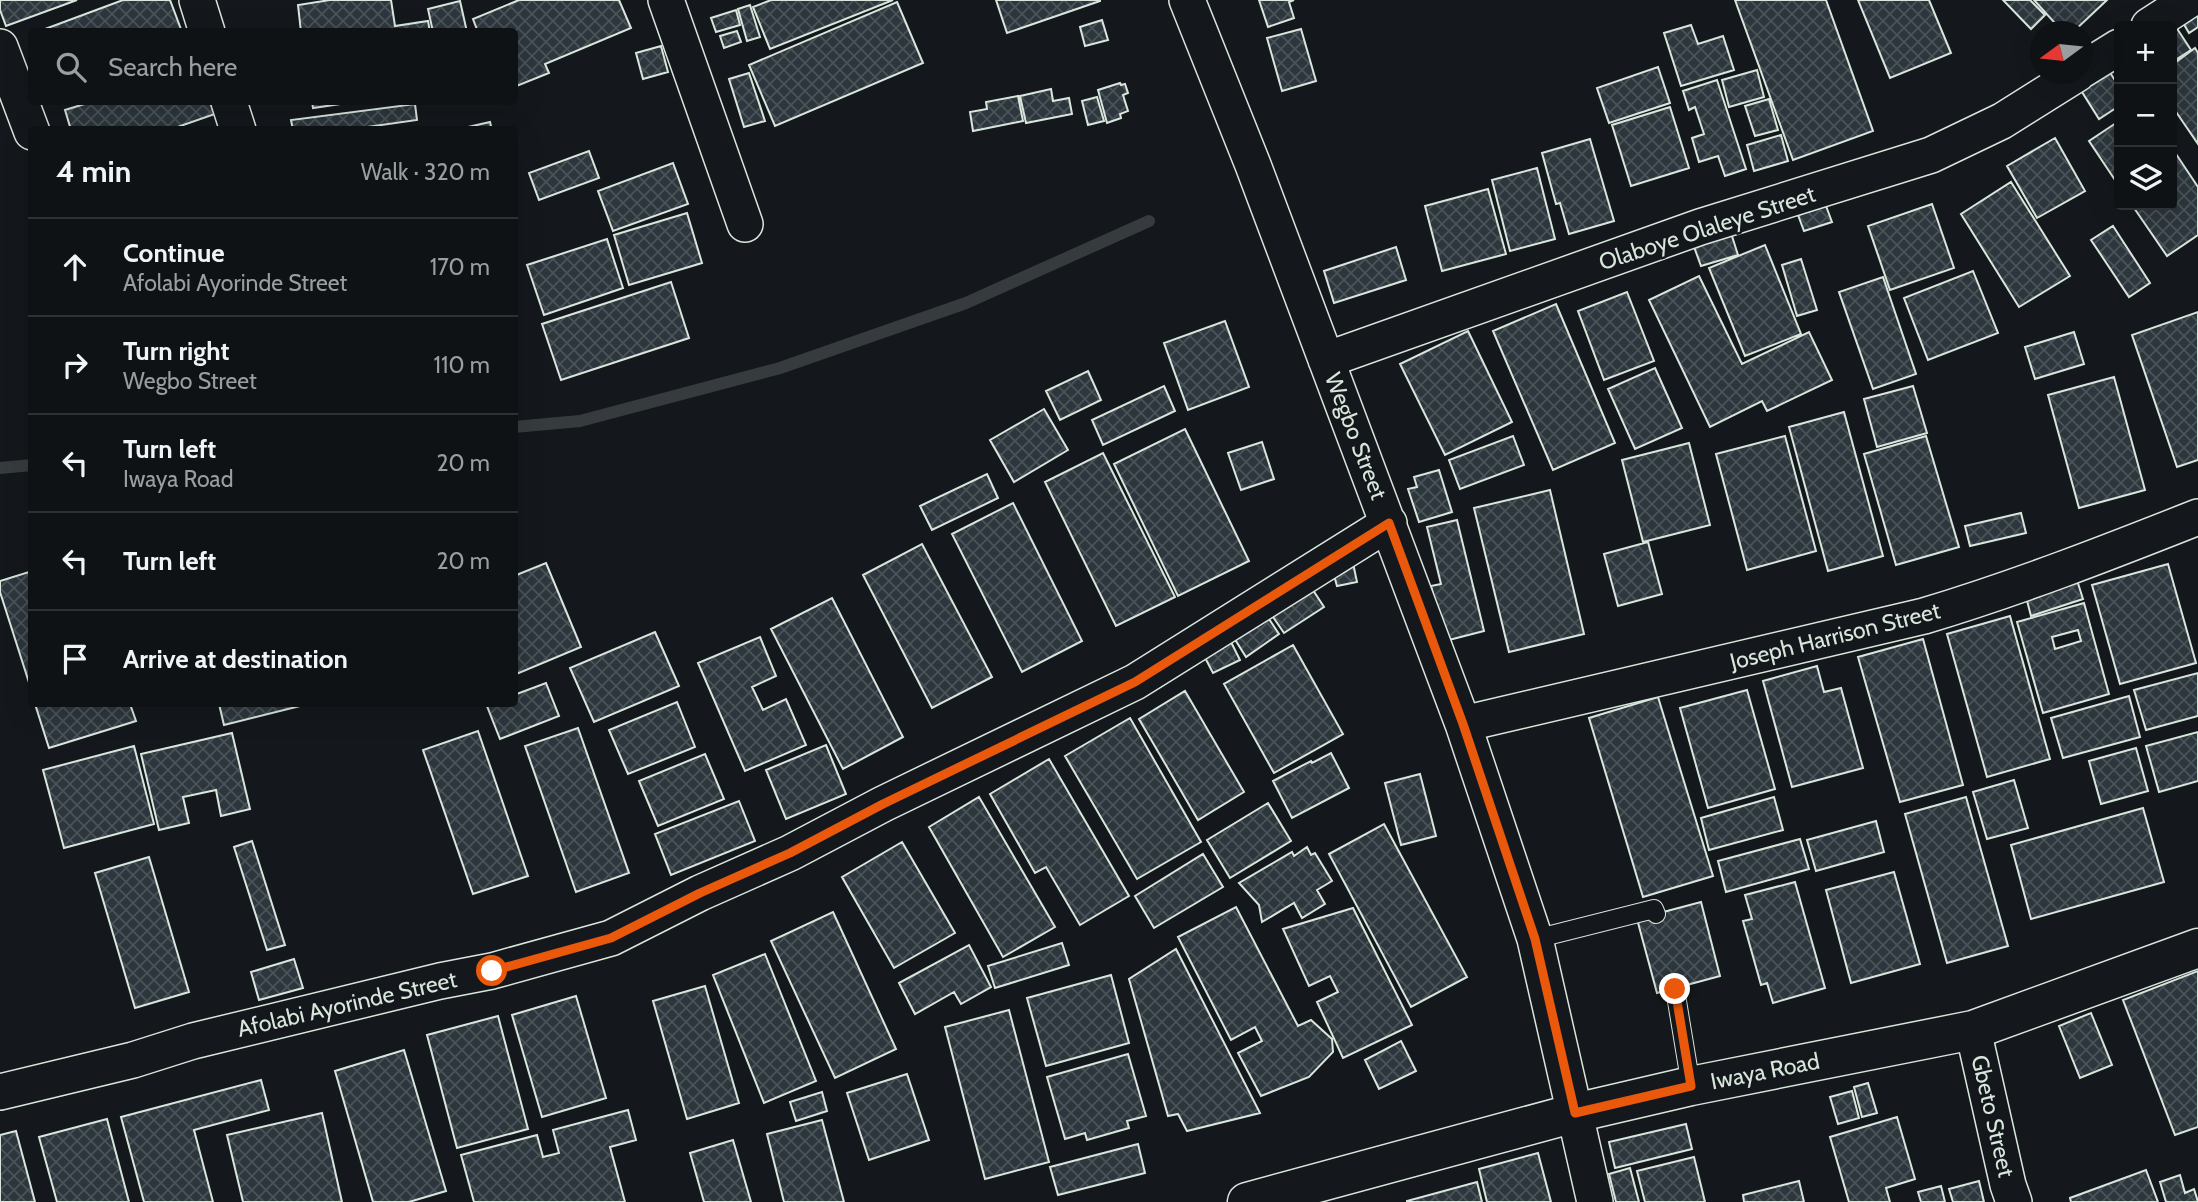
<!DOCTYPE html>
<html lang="en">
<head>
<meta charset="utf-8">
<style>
	body { margin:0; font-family:Cabin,sans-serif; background:#1d2022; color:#f1f3f6 }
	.controls { position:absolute; right:21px; top:21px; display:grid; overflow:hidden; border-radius:7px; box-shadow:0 7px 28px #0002 }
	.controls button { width:63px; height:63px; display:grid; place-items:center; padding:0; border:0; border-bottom:2px solid #2f3234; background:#0f1215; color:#f1f3f6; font:35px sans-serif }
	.compass { position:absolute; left:2030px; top:21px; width:63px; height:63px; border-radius:50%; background:#0f1215; box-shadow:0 7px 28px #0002; rotate:255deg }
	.stop { position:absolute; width:21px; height:21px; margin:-16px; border:5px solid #ea580c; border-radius:50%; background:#fff }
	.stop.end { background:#ea580c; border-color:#fff; box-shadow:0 2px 7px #0008 }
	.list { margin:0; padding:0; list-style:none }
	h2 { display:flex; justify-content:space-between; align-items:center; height:91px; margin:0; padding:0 28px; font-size:30px }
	h2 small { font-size:23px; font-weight:400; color:#9b9ea0 }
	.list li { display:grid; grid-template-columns:46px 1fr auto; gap:21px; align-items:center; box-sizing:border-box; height:98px; padding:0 28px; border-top:2px solid #2f3234 }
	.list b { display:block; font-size:26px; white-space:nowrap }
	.list p { margin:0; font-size:23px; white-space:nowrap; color:#9b9ea0 }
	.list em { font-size:23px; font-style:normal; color:#9b9ea0 }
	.icon { flex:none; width:38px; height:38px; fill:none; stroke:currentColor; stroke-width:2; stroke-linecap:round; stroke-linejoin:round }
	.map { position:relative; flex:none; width:2198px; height:1202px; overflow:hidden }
	.search { position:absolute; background:#0f1215; box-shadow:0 7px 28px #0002; left:28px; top:28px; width:490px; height:77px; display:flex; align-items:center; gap:18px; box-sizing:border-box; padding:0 24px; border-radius:7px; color:#9b9ea0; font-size:26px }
	.panel { position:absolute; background:#0f1215; box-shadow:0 7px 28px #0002; left:28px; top:126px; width:490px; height:581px; border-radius:7px }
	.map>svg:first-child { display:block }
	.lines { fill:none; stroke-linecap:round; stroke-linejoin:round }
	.stream { stroke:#363b3e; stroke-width:12 }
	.building { fill:url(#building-cross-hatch); stroke:#d8e6dc; stroke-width:2; fill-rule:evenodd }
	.service-casing { stroke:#d8e6dc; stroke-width:20 }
	.minor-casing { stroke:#d8e6dc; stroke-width:38 }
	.tertiary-casing { stroke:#d8e6dc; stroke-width:41 }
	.service { stroke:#14181c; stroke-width:18 }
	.minor { stroke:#14181c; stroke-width:35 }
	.tertiary { stroke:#14181c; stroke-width:38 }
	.route { stroke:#ea580c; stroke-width:9 }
	.labels { text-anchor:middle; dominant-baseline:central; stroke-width:5; stroke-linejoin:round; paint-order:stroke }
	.street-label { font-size:23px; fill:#d8e6dc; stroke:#14181c }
</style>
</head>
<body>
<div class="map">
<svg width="2198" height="1202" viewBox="0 0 2198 1202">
	<defs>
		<pattern id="building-cross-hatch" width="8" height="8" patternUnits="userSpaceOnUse" patternTransform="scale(1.75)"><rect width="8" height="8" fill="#2c363c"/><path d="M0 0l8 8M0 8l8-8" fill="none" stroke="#4a5358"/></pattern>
	</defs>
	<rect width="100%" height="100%" fill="#14181c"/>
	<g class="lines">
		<!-- stream -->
		<path class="stream" d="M514,427L580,421L780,368L966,303L1149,221
			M0,468L32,465"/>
	</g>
	<!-- building -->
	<path class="building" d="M0,0H77L6,26L0,10Z
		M123,0H170L182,32H37Z
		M330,0H391L395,26L428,21L430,32H301L298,5Z
		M519,0H619L631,28L545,64L549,73L514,87V32H478L473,19Z
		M771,0H893L770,49L753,7Z
		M996,0H1100V1L1007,33Z
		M1259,0H1294L1289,2L1294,18L1268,27Z
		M1735,0H1826L1873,131L1793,160Z
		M1858,0H1929L1951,53L1890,78Z
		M2003,0H2030L2045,15L2031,29Z
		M2034,0H2107L2073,32H2063Z
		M460,1L467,32H433L428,9Z
		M2198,1V27L2189,33L2178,14Z
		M897,2L923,63L775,126L749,65Z
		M750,5L760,37L747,41L738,9Z
		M736,10L740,25L716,32L711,18Z
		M1102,20L1108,40L1085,46L1080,27Z
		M2174,24L2191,50L2172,62V26Z
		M1691,25L1698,44L1723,36L1734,70L1681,86L1664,33Z
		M1301,29L1316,81L1282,91L1267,38Z
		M737,31L741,42L724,48L720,36Z
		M661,46L668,72L643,79L636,53Z
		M2195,48L2198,53V144L2172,106V65Z
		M2106,66L2119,87V106L2099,119L2077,84Z
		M1658,67L1670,103L1609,123L1597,88Z
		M1757,70L1764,97L1729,107L1722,80Z
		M749,73L765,121L744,127L729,79Z
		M1717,80L1746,169L1725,176L1718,156L1699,162L1692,138L1704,134L1695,107L1689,110L1683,91Z
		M1120,83L1121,85L1125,84L1128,93L1123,95L1128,111L1120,114L1121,118L1107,123L1098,90Z
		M1051,89L1053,101L1069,98L1072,114L1026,123L1020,96Z
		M1018,96L1023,121L973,131L970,112L987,109L986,102Z
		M1097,97L1104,121L1088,125L1082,101Z
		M1769,99L1778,130L1755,136L1745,106Z
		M91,102H210L215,114L169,130H71L65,110Z
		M312,102H354L313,108Z
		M415,104L417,120L346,130H293L291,120Z
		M1670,107L1689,168L1631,186L1612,125Z
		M2119,121V186L2089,141Z
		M490,122L492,130H455Z
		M1781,135L1788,161L1754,171L1747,145Z
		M2055,138L2085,191L2037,218L2007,166Z
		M1590,139L1614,221L1569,234L1560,203L1556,204L1542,153Z
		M2172,148L2198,187V235L2167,256L2132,205H2172Z
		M589,151L599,178L539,200L529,173Z
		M673,163L688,204L613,231L598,191Z
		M1537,168L1555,239L1510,251L1492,180Z
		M2011,182L2070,276L2019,307L1961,214Z
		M1488,189L1506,254L1442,271L1425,206Z
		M1932,204L1954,268L1890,290L1868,226Z
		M1826,206L1832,222L1804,231L1798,215Z
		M687,213L702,263L629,285L614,235Z
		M2113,226L2150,283L2129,297L2091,240Z
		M1731,233L1738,255L1701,266L1693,244Z
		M607,239L623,288L544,315L527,265Z
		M1765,245L1801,334L1745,356L1709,268Z
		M1396,247L1406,280L1334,303L1324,271Z
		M1801,259L1817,310L1797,316L1782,265Z
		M1973,271L1998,333L1928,360L1904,298Z
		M1699,276L1742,364L1809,332L1832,380L1767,411L1762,401L1710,427L1649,300Z
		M1883,277L1916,374L1873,389L1839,292Z
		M671,282L689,338L561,380L542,324Z
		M1627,292L1654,361L1604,380L1578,311Z
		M1556,304L1615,443L1553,470L1493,331Z
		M2198,312V460L2177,467L2132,335Z
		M1225,321L1249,387L1188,410L1164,343Z
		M1468,331L1512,422L1445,455L1400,364Z
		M2074,332L2084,364L2035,379L2025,347Z
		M1655,368L1682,428L1635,449L1608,389Z
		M1088,371L1101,400L1060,420L1046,391Z
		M2114,377L2145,490L2079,508L2048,395Z
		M1164,386L1175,411L1103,445L1092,420Z
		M1913,386L1927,433L1877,447L1864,399Z
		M1044,409L1068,450L1014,482L990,440Z
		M1844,412L1883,556L1828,571L1789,427Z
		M1185,429L1249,561L1178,596L1114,464Z
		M1513,436L1524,465L1460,489L1449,460Z
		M1785,436L1816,551L1747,570L1716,454Z
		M1926,436L1959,547L1896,565L1864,454Z
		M1262,442L1274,479L1241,490L1228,453Z
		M1689,443L1710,525L1643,542L1622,460Z
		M1103,453L1175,597L1116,626L1045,482Z
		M1439,470L1452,512L1419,522L1408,489L1417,487L1414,477Z
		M987,474L998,498L932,530L920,506Z
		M1550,490L1584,634L1509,652L1474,508Z
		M1013,503L1082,641L1022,672L952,534Z
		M2021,513L2026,533L1970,546L1965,526Z
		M1457,520L1484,631L1445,641L1431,586L1441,584L1427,527Z
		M1648,542L1662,594L1618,606L1604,554Z
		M922,544L992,677L932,708L863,575Z
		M546,563L581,647L514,675V576Z
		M1353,563L1357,582L1337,586L1332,568Z
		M2168,564L2196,663L2120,684L2092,585Z
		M32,571V692L0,592V581Z
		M2076,577L2083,599L2031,616L2025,593Z
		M1307,581L1324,607L1284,633L1267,608Z
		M832,598L903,737L843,769L771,629Z
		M2084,603L2109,694L2043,713L2017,622ZM2078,630L2081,641L2055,649L2052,637Z
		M1263,610L1279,634L1246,657L1231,633Z
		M2010,616L2050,759L1987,777L1947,634Z
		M655,632L679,686L594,722L570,668Z
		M760,637L776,676L752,687L763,710L786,699L806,745L745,771L698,663Z
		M1229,638L1240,660L1213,673L1202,652Z
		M1923,639L1963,785L1900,802L1858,657Z
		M1293,645L1343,734L1274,773L1224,684Z
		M1817,666L1824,692L1841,688L1863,768L1792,787L1763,681Z
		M2198,673V716L2146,730L2134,690Z
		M546,683L559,716L500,739L487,706L493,704H514V695Z
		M1747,690L1775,789L1708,808L1680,708Z
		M1185,691L1244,792L1198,820L1139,719Z
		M2129,696L2140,737L2063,758L2051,718Z
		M1658,697L1713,876L1643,897L1589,718Z
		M677,702L695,747L628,774L609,730Z
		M35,704H130L136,721L49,748Z
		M219,704H308L224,725Z
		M1130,718L1201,842L1137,879L1065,756Z
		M578,728L629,873L576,892L525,746Z
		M478,731L528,876L473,894L423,750Z
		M2198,732V781L2159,792L2146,746Z
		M232,733L250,809L221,816L216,790L183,797L189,823L159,830L141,754Z
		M826,745L846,794L786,819L766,770Z
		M134,746L154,824L64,848L43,770Z
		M2136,748L2148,791L2101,804L2089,761Z
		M1331,753L1349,788L1292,818L1273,781L1311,761L1312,763Z
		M705,754L724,799L658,826L639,781Z
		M1049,759L1129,896L1080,925L1046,867L1035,873L990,794Z
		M1420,774L1436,836L1401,845L1385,783Z
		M2014,780L2028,828L1987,839L1973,792Z
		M979,797L1055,927L1003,957L929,827Z
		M1774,797L1783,830L1709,850L1701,818Z
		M1966,797L2008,946L1947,963L1905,814Z
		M739,801L755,841L671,875L655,834Z
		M1268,803L1291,841L1230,878L1207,840Z
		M2143,808L2164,882L2031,919L2011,845Z
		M1876,821L1884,852L1816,871L1807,840Z
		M1384,824L1467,977L1411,1007L1329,854Z
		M1800,839L1809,869L1726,892L1718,861Z
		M252,841L285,945L267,950L234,847Z
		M902,842L955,933L894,968L842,877Z
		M1307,847L1311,855L1315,853L1332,881L1317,890L1325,904L1302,918L1294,903L1262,922L1259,905L1239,883L1292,852L1294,856Z
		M1203,854L1223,887L1154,928L1135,896Z
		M149,857L189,992L135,1008L95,873Z
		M1894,872L1920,964L1851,983L1826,890Z
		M1795,882L1825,988L1773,1003L1767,983L1761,985L1743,921L1752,919L1745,895Z
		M1701,902L1720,976L1657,993L1637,919Z
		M1236,907L1298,1026L1311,1020L1332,1039L1333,1052L1309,1077L1261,1096L1238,1053L1262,1041L1255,1027L1231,1040L1178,937Z
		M1353,908L1412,1025L1343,1058L1317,1002L1338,992L1330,976L1309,986L1283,929Z
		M833,912L896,1049L835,1078L771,941Z
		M1062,943L1069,965L995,988L988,966Z
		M969,945L991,987L961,1004L954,992L915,1014L899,983Z
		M1176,949L1260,1113L1187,1131L1178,1114L1168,1116L1129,979Z
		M765,954L816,1081L764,1103L713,975Z
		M294,959L303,988L259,1000L251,972Z
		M2198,971V1127L2175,1135L2123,1000Z
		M1111,975L1129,1043L1046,1066L1027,998Z
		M705,986L739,1103L687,1119L653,1001Z
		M576,996L606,1098L542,1117L512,1015Z
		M1009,1010L1049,1162L985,1179L945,1027Z
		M2091,1013L2112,1065L2080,1078L2059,1026Z
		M498,1016L528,1129L457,1148L427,1035Z
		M1401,1041L1416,1071L1379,1089L1365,1060Z
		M404,1050L446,1191L409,1202H373L335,1071Z
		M1128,1054L1146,1116L1127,1121L1129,1128L1087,1140L1085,1133L1065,1139L1047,1077Z
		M907,1074L929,1140L869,1160L847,1093Z
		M261,1080L269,1110L194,1130L213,1202H144L121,1117Z
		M1868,1083L1877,1113L1862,1117L1854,1087Z
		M1852,1091L1859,1118L1838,1124L1830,1097Z
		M822,1092L827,1111L796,1121L790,1102Z
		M628,1110L636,1140L610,1147L625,1202H474L461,1155L537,1135L543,1157L559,1153L553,1130Z
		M322,1113L342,1202H243L227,1135Z
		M1897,1117L1915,1179L1886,1188L1890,1202H1849L1830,1137Z
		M107,1119L129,1202H57L39,1137Z
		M822,1120L844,1202H784L767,1134Z
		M1686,1124L1692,1149L1615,1168L1609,1142Z
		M16,1131L35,1202H0V1135Z
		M733,1140L751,1202H704L690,1153Z
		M1138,1144L1145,1173L1058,1195L1050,1167Z
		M1538,1153L1551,1202H1487L1479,1169Z
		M1694,1157L1705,1202H1645L1637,1171Z
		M1630,1168L1639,1202H1616L1609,1174Z
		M2146,1170L2158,1202H2071L2070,1198Z
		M2180,1175L2185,1193L2194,1189L2198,1202H2166L2160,1182Z
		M1799,1181L1804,1202H1744L1743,1195Z
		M1979,1181L1984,1202H1953L1949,1189Z
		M1477,1182L1482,1202H1407V1201Z
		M1941,1186L1945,1202H1921L1918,1192Z"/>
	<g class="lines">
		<defs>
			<path id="service" d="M1535,939L1654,909L1656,914
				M1675,989L1691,1086"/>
			<path id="minor" d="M197,0L207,32
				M666,0L745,224
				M1187,0L1253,165L1463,724L1535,939L1595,1202
				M2149,26L2189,0
				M0,47L32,132
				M2082,70L2119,47
				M229,102L238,130
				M1326,360L1700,227L1931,155L2002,121L2077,74
				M1463,724L1924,616C2017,588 2107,553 2198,517
				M1973,1030L2008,1185L2014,1202
				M0,1092L133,1060L193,1041L440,981L492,971L611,938L700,893L790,853L883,804L1135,682L1389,523"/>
			<path id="tertiary" d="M1247,1202L1575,1113L1691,1086L1973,1030L2198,948"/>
		</defs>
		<!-- service casing -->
		<use href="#service" class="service-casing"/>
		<!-- minor casing -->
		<use href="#minor" class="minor-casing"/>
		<!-- tertiary casing -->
		<use href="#tertiary" class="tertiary-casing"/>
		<!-- service -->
		<use href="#service" class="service"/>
		<!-- minor -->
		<use href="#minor" class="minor"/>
		<!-- tertiary -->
		<use href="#tertiary" class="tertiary"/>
	</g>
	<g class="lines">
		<!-- route -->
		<path class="route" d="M492,971L611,938L700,893L790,853L883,804L1135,682L1389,523L1463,724L1535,939L1575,1113L1691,1086L1675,989"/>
	</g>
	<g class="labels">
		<!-- street labels -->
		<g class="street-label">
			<text transform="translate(1707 228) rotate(-18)">Olaboye Olaleye Street</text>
			<text transform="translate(1356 436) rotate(69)">Wegbo Street</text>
			<text transform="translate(1835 636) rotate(-14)">Joseph Harrison Street</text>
			<text transform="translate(347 1004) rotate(-13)">Afolabi Ayorinde Street</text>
			<text transform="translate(1765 1071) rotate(-11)">Iwaya Road</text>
			<text transform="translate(1993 1116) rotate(77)">Gbeto Street</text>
		</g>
	</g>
</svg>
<div class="controls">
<button>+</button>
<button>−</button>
<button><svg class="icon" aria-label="layers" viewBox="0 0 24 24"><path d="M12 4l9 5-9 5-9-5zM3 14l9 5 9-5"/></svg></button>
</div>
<svg class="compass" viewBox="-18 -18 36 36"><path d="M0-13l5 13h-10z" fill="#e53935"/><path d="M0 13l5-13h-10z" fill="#9b9ea0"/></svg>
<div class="stop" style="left:492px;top:971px"></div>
<div class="stop end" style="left:1675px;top:989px"></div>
<div class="search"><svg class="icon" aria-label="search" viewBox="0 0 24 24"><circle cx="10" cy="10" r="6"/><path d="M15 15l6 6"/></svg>Search here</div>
<section class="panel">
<h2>4 min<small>Walk · 320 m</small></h2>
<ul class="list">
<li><svg class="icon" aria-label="ahead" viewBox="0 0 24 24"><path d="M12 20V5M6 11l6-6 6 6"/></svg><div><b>Continue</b><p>Afolabi Ayorinde Street</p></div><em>170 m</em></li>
<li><svg class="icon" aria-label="right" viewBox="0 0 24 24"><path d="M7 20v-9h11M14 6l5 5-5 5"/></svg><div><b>Turn right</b><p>Wegbo Street</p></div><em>110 m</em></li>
<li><svg class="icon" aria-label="left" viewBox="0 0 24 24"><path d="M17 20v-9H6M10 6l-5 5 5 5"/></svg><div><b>Turn left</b><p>Iwaya Road</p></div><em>20 m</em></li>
<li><svg class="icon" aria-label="left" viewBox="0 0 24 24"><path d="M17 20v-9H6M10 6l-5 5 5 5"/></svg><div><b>Turn left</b></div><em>20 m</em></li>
<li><svg class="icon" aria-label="arrive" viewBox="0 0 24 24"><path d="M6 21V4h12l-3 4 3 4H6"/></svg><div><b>Arrive at destination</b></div></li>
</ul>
</section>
</div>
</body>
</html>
